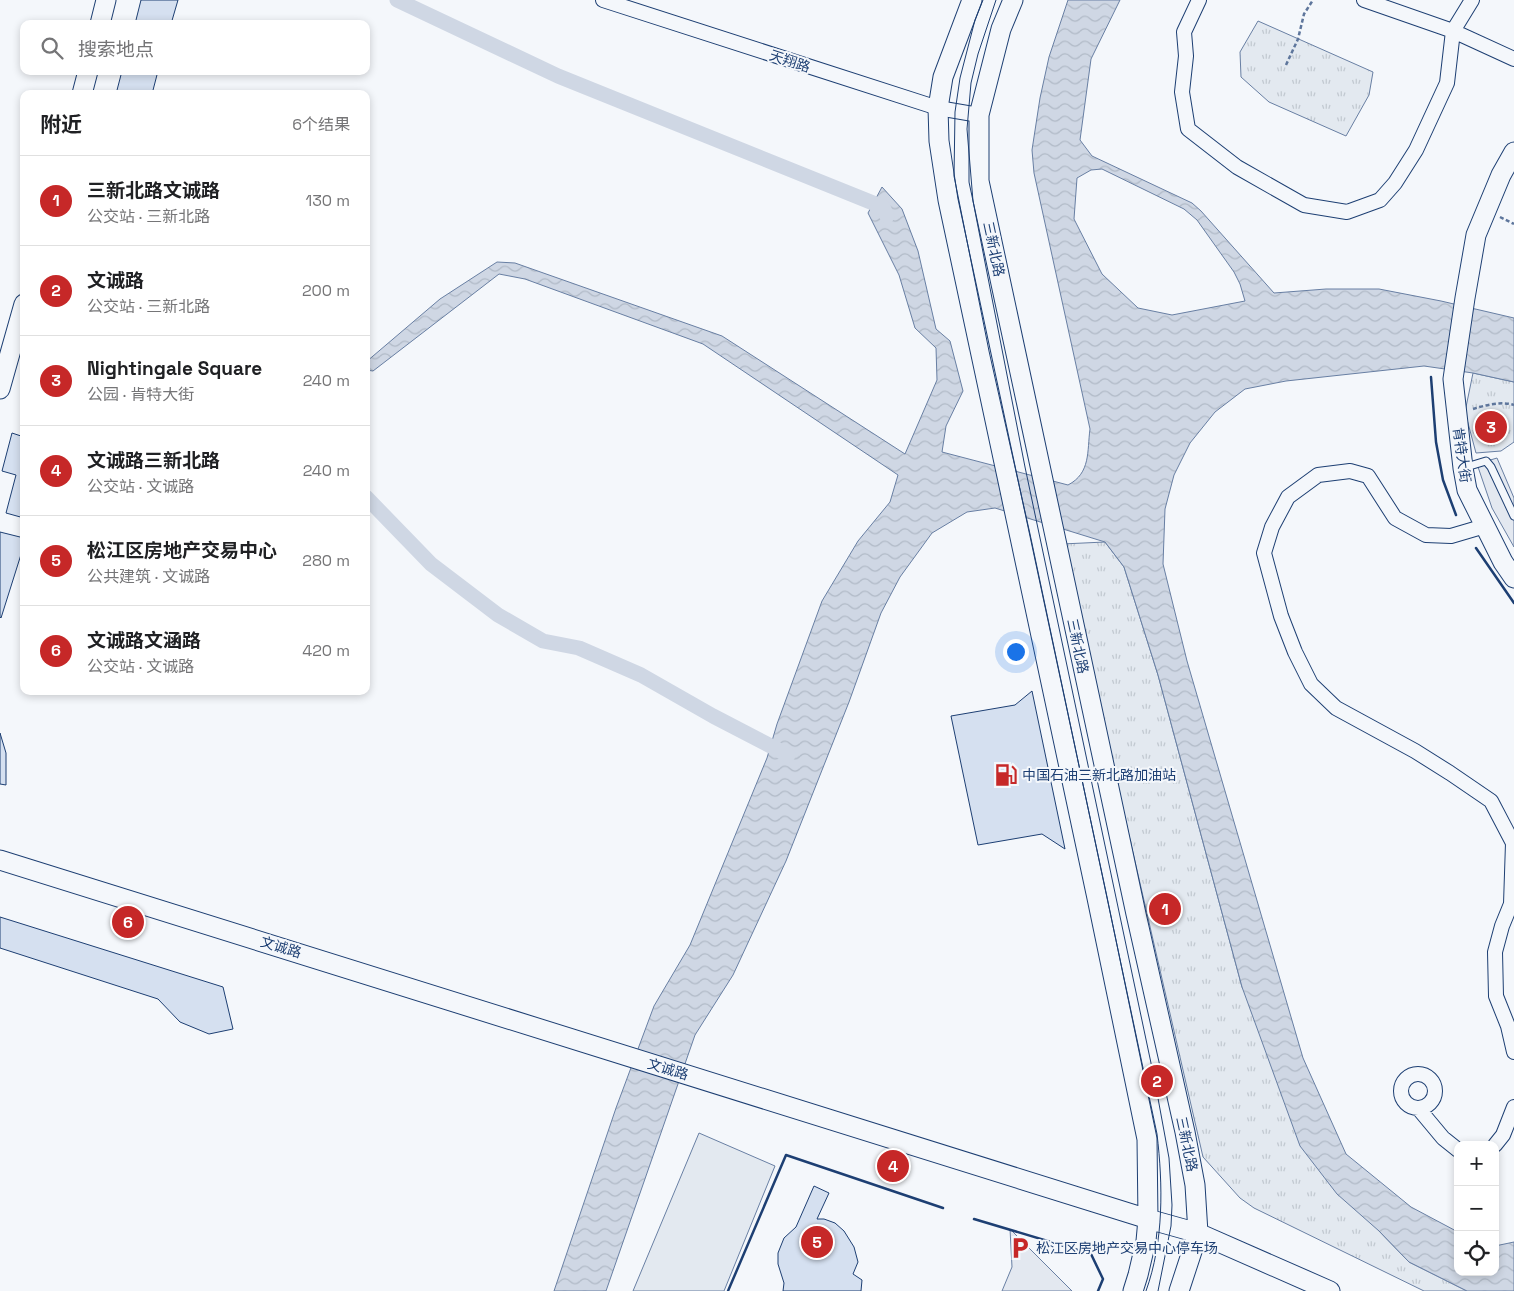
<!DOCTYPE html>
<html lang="zh">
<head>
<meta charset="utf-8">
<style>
	body { margin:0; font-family:"Space Grotesk","Noto Sans SC",sans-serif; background:#f2f2f2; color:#202124 }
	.controls { position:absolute; right:15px; bottom:15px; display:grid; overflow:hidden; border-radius:10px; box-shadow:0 2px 8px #0003 }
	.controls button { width:45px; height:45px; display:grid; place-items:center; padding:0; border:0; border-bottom:1px solid #e0e0e0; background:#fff; color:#202124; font:25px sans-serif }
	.you { position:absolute; left:1015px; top:651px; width:18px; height:18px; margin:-12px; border:4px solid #fff; border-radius:50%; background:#1a73e8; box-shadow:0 0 0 8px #1a73e833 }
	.badge { display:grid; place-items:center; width:32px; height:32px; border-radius:50%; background:#c62828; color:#fff; font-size:16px; font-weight:700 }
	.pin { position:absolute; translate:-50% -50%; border:2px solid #fff; box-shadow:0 1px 5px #0006 }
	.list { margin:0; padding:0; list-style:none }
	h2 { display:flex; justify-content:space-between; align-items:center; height:65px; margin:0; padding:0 20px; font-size:21px }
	h2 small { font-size:16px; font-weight:400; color:#757577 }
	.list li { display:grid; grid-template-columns:32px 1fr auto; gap:15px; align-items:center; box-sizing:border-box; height:90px; padding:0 20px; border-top:1px solid #e0e0e0 }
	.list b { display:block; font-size:19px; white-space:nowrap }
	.list p { margin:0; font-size:16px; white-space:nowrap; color:#757577 }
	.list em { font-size:16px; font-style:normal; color:#757577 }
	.icon { flex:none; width:28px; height:28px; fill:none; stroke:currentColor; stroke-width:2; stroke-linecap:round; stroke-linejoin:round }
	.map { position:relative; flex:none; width:1514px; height:1291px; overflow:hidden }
	.search { position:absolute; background:#fff; box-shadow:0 2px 8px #0003; left:20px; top:20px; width:350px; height:55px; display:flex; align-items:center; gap:12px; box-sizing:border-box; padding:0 18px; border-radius:10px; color:#757577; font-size:19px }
	.panel { position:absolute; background:#fff; box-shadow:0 2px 8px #0003; left:20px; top:90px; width:350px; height:605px; border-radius:10px }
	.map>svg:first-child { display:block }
	.green { fill:#e3e9f0; stroke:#687fa3 }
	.park { fill:url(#park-tufts); stroke:#687fa3 }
	.parking { fill:#e3e8f0; stroke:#687fa3 }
	.water { fill:url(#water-waves); stroke:#687fa3; fill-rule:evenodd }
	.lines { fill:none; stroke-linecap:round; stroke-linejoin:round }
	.canal { stroke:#cfd7e4; stroke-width:15 }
	.building { fill:#d5e0f0; stroke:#1d3f73 }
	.lane-casing { stroke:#1d3f73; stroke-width:9 }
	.street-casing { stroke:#1d3f73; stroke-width:16 }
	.secondary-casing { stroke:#1d3f73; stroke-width:21 }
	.path { stroke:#5e769c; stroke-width:2.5; stroke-dasharray:4 2.5; stroke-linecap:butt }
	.lane { stroke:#f4f7fb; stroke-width:7 }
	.street { stroke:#f4f7fb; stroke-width:14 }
	.secondary { stroke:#f4f7fb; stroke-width:19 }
	.tram { stroke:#1d3f73; stroke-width:1 }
	.wall { stroke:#1d3f73; stroke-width:2.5 }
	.labels { text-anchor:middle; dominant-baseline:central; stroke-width:4; stroke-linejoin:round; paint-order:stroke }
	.street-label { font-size:14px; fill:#1d3f73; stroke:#f4f7fb }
	.poi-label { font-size:14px; fill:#1d3f73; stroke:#f4f7fb; text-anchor:start }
</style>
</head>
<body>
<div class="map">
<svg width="1514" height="1291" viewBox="0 0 1514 1291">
	<defs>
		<pattern id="park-tufts" width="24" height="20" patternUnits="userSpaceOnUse" patternTransform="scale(1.25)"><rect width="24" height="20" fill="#e3e9f0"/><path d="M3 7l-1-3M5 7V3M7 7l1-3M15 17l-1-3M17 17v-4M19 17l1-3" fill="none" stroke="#c2c9d1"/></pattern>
		<pattern id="water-waves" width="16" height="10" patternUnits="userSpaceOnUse" patternTransform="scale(1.25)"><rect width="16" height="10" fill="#cfd7e4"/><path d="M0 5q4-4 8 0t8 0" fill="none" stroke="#b1bac7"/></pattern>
	</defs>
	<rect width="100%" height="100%" fill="#f4f7fb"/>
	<!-- green -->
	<path class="green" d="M699,1133L775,1166L724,1291H633Z"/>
	<!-- park -->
	<path class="park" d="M1258,21L1373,72L1369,95L1346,136L1269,102L1241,77L1240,52Z
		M1473,373L1514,382V442L1501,451L1476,453L1465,412Z
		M1105,542L1124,567L1158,675L1242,987L1379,1231L1409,1262L1467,1291H1424L1254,1208L1240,1198L1203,1157L1062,544Z"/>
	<!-- parking -->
	<path class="parking" d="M1497,458L1514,498V547L1492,508L1477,464Z
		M1010,1229L1072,1291H1002L1012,1267Z"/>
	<!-- water -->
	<path class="water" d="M1068,0H1120L1091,59L1080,140L1092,156L1192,203L1201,211L1274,293L1326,289H1379L1441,301L1514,318V382L1473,373L1424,366L1286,381L1245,389L1215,412L1190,443L1174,475L1165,509L1163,564L1187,661L1303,1058L1346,1154L1411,1207L1458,1232V1272H1495V1246L1514,1242V1291H1467L1409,1262L1379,1231L1337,1194L1300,1146L1242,987L1158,675L1124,567L1105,542L995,508L967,512L932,533L900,577L881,613L849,702L786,861L733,975L695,1035L606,1291H554L616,1108L654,1006L690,945L767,758L777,724L822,601L858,541L890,502L898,475L703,344L525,279L499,274L373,371L366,370V362L440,299L497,262L515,263L722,336L905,454L937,380L936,348L915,328L899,275L868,213L882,187L902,209L918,251L936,329L950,341L963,391L946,426L942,452L1068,485C1091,473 1087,451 1090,429L1034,173L1032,150L1040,98L1049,57ZM1102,169L1184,209L1197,220L1234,272L1240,284L1245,301L1172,315L1138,308L1102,274L1074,219L1077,178L1091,170Z"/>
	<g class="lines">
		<!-- canal -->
		<path class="canal" d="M397,0L558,76L883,207L887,216
			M366,497L431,564L498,615L543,641L579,648L641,675L713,716L788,755"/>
	</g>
	<!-- building -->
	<path class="building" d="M141,0H178L171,24H135Z
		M122,71H158L152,94H116Z
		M12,433L24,437V518L6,513L16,475L2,471Z
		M0,532L24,538V545L1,618L0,617Z
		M1032,691L1065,849L1042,834L978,845L951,716L1015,705Z
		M0,733L6,753V785L0,784Z
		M0,917L223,987L233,1029L209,1034L180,1022L158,999L0,948Z
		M814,1186L829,1193L817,1219H824L835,1223L844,1231L854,1247L858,1262L853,1274L862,1280L861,1291H783L784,1283L778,1264V1253L784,1238L796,1227Z"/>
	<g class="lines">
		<defs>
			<path id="lane" d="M1463,468L1486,461L1491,467L1514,516"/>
			<path id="street" d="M603,0L938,108L979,115
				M1199,0L1184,32L1186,56L1182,92L1188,129L1237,167L1304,205L1347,212L1380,200L1395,183L1416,150L1447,83L1453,31L1472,0
				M1364,0L1453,31L1514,59
				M1485,526L1451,536L1426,535L1395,518L1368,476L1350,471L1318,475L1288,497L1272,527L1264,553L1281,616L1295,652L1311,684L1336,708L1415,751L1450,773L1491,801L1513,843L1511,904L1502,926L1495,952L1496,996L1508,1026L1514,1052
				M1401 1091a17 17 0 1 1 34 0a17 17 0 1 1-34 0Z
				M1418,1108L1443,1138L1458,1150
				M1495,1145L1503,1135L1514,1107"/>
			<path id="secondary" d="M972,0L943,77L938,108L939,141L948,200L1097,898L1147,1139L1148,1219L1146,1241L1138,1275L1133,1291
				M1013,0L1001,29L979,115V181L1136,914L1185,1132L1195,1185L1198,1233L1179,1291
				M100,24L106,0
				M82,94L88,71
				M1514,152L1501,175L1476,235L1465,298L1453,379L1463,468L1467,490L1503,562L1514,578
				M0,389L24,304
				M0,860L1148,1219L1198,1233L1330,1291"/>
		</defs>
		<!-- lane casing -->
		<use href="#lane" class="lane-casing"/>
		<!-- street casing -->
		<use href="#street" class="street-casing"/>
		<!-- secondary casing -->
		<use href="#secondary" class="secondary-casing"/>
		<!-- path -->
		<path class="path" d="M1286,65L1298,39L1304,14L1313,0
			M1500,217L1514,224
			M1473,409C1486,405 1501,401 1514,405"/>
		<!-- lane -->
		<use href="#lane" class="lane"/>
		<!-- street -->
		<use href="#street" class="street"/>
		<!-- secondary -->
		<use href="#secondary" class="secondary"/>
		<!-- tram -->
		<path class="tram" d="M983,0L975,20L960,78L955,112L954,176L989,351L1030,534L1157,1134C1163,1185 1164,1241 1146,1291
			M996,0L978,54L971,83L967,129L973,201L1025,467L1155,1082L1169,1158L1172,1205L1171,1226L1158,1291"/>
		<!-- wall -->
		<path class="wall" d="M1431,377L1436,442L1443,480L1456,515
			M1476,548L1514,603
			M974,1219L1091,1254L1103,1279L1098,1291
			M728,1291L786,1155L943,1208"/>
	</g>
	<!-- icons -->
	<defs>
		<symbol id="fuel-bare" viewBox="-9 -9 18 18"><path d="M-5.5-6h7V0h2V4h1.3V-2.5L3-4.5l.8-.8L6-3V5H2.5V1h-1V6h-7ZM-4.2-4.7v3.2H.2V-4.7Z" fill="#c62828" stroke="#f4f7fb" stroke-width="2.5" paint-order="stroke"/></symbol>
		<symbol id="parking-bare" viewBox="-9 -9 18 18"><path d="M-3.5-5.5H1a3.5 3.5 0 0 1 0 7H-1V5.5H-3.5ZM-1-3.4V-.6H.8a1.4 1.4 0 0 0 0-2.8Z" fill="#c62828" stroke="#f4f7fb" stroke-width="2.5" paint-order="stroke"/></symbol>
	</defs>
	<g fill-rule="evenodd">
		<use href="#fuel-bare" x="990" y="759" width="32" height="32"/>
		<use href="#parking-bare" x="1004" y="1232" width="32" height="32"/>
	</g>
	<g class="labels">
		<!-- street labels -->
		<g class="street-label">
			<text transform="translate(790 61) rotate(18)">天翔路</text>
			<text transform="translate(994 249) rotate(78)">三新北路</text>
			<text transform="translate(1462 455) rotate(82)">肯特大街</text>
			<text transform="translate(1078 646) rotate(78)">三新北路</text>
			<text transform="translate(281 947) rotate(17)">文诚路</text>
			<text transform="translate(668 1069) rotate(17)">文诚路</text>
			<text transform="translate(1187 1144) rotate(78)">三新北路</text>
		</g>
		<!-- poi labels -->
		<g class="poi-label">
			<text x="1022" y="775">中国石油三新北路加油站</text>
			<text x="1036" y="1248">松江区房地产交易中心停车场</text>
		</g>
	</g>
</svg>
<div class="controls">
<button>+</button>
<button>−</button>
<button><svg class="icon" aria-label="locate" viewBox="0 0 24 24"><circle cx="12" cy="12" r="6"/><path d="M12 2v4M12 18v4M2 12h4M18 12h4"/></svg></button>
</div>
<div class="you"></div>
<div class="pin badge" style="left:1165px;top:909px">1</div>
<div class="pin badge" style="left:1157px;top:1081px">2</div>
<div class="pin badge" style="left:1491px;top:427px">3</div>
<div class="pin badge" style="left:893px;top:1166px">4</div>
<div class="pin badge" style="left:817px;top:1242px">5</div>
<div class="pin badge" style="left:128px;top:922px">6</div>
<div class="search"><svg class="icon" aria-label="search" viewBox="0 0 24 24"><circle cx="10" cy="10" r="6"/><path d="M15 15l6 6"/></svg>搜索地点</div>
<section class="panel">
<h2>附近<small>6个结果</small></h2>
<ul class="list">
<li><span class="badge">1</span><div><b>三新北路文诚路</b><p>公交站 · 三新北路</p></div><em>130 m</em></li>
<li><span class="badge">2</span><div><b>文诚路</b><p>公交站 · 三新北路</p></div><em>200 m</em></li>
<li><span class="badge">3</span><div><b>Nightingale Square</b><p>公园 · 肯特大街</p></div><em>240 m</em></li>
<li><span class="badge">4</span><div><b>文诚路三新北路</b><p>公交站 · 文诚路</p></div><em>240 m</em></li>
<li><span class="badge">5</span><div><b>松江区房地产交易中心</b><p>公共建筑 · 文诚路</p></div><em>280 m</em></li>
<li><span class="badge">6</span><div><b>文诚路文涵路</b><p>公交站 · 文诚路</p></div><em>420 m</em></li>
</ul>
</section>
</div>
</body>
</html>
